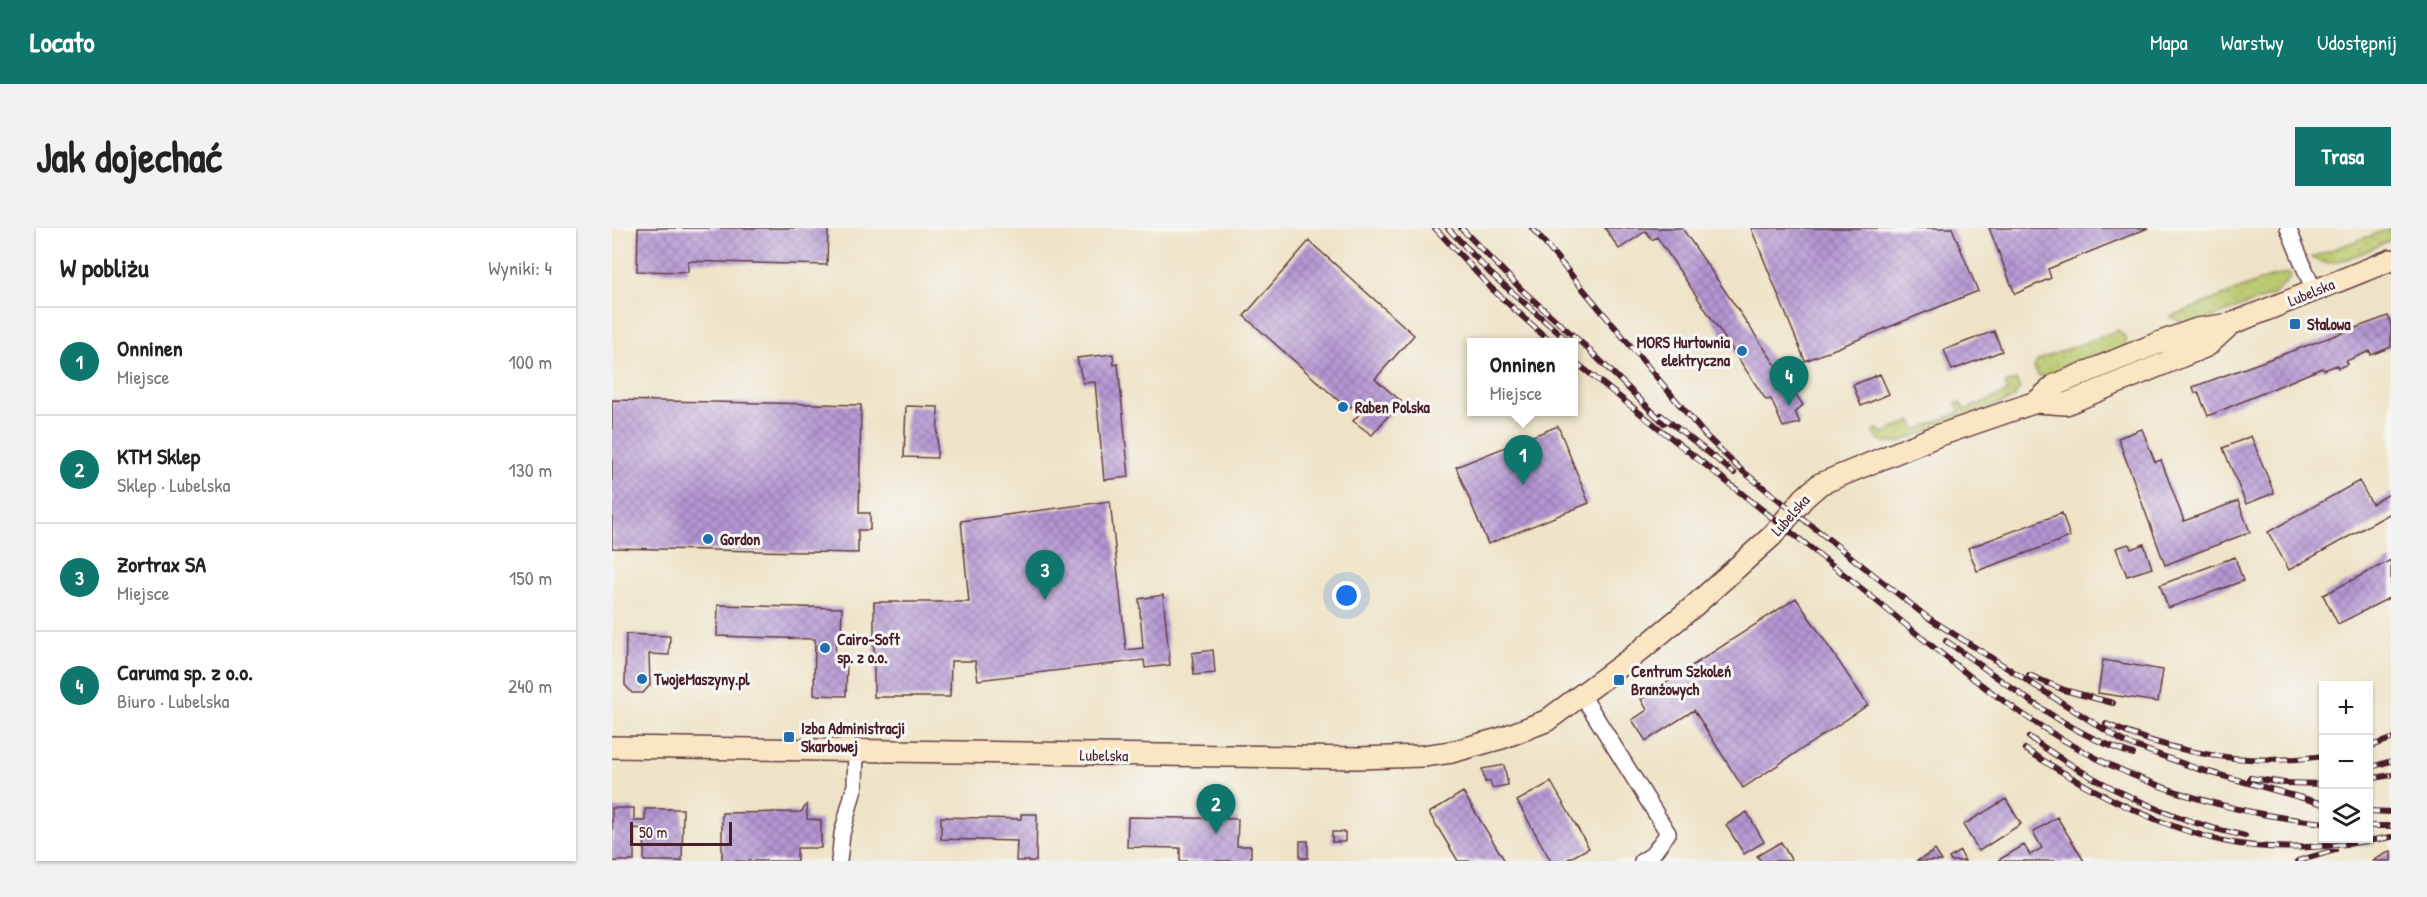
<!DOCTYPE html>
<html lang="pl">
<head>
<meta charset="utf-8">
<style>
	body { margin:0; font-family:"Patrick Hand",sans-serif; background:#f2f2f2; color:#222 }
	.controls { position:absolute; right:18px; bottom:18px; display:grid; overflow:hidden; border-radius:0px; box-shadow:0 2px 4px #0004 }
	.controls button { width:54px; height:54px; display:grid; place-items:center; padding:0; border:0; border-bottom:2px solid #e0e0e0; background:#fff; color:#222; font:30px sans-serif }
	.scale { position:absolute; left:18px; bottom:15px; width:102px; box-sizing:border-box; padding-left:6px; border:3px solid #4a1f2b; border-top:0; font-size:16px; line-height:21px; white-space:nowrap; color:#4a1f2b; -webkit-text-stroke:4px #f6f6f2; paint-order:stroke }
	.you { position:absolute; left:735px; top:368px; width:21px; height:21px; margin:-15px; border:4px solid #fff; border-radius:50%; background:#1a73e8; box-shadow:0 0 0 9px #1a73e833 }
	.badge { display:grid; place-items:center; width:39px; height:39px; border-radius:50%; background:#0f766e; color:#fff; font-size:20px; font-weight:700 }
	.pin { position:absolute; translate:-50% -50px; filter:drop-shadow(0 2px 3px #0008) }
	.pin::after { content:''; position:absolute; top:32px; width:21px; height:18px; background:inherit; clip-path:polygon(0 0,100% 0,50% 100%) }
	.popup { position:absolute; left:855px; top:110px; width:111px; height:78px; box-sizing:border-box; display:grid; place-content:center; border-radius:0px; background:#fff; filter:drop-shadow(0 2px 4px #0005); font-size:20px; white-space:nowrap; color:#767676 }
	.popup b { font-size:22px; color:#222 }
	.popup::after { content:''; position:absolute; left:50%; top:100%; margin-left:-12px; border:12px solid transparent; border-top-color:#fff }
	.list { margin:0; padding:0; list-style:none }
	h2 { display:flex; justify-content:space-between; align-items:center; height:78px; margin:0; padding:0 24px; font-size:26px }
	h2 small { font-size:20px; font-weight:400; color:#767676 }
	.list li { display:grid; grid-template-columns:39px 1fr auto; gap:18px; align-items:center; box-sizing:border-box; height:108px; padding:0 24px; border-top:2px solid #e0e0e0 }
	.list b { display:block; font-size:22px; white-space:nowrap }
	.list p { margin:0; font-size:20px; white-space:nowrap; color:#767676 }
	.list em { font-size:20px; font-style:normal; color:#767676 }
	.icon { flex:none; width:33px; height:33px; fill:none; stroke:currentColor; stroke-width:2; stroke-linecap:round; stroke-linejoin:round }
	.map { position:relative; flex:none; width:1779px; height:633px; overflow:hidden; border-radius:0px }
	header { display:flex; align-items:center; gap:36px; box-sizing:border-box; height:84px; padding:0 30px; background:#0f766e; color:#fff }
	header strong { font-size:28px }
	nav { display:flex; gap:33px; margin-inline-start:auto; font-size:21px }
	.intro { display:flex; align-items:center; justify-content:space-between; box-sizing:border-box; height:144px; padding:0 36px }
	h1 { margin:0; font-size:42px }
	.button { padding:15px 27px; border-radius:0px; background:#0f766e; color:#fff; font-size:21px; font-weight:700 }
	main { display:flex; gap:36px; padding:0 36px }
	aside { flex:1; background:#fff; border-radius:0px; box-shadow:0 2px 4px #0004 }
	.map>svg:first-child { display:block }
	.grass { fill:url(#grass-dots); stroke:#82744b; stroke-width:1.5 }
	.building { fill:url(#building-cross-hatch) }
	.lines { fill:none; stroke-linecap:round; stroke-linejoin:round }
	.street-casing { stroke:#633c42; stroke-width:18 }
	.secondary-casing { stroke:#633c42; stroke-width:24 }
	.street { stroke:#fff; stroke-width:15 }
	.secondary { stroke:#fbe6c4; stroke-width:21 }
	.rail-casing { stroke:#4a1f2b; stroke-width:6 }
	.rail { stroke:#f6f6f2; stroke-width:4; stroke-dasharray:11; stroke-linecap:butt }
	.poi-dot { fill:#1f6fb2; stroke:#f6f6f2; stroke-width:2 }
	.labels { text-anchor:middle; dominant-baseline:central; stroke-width:6; stroke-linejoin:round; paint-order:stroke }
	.street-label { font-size:16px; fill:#4a1f2b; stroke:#f6f6f2 }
	.poi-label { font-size:16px; font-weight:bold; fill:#4a1f2b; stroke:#f6f6f2; text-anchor:start }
</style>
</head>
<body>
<header>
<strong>Locato</strong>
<nav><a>Mapa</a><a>Warstwy</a><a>Udostępnij</a></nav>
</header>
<div class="intro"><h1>Jak dojechać</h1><a class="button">Trasa</a></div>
<main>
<aside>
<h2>W pobliżu<small>Wyniki: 4</small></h2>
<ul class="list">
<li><span class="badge">1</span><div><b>Onninen</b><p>Miejsce</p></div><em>100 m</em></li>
<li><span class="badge">2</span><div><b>KTM Sklep</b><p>Sklep · Lubelska</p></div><em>130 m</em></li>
<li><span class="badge">3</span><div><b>Zortrax SA</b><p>Miejsce</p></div><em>150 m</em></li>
<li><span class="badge">4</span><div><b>Caruma sp. z o.o.</b><p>Biuro · Lubelska</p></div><em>240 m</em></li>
</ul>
</aside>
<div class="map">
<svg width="1779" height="633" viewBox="0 0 1779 633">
	<defs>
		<pattern id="grass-dots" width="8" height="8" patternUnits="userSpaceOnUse" patternTransform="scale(1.5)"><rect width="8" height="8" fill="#b9c86b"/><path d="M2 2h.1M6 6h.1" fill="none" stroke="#a1ab5d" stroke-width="1.8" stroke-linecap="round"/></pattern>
		<pattern id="building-cross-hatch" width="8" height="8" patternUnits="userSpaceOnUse" patternTransform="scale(1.5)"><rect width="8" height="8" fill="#b496d3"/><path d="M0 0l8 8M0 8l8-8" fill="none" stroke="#947aab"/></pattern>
	</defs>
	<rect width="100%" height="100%" fill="#f6f6f2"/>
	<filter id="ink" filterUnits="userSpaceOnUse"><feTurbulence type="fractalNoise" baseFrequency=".0167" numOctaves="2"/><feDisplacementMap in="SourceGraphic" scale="12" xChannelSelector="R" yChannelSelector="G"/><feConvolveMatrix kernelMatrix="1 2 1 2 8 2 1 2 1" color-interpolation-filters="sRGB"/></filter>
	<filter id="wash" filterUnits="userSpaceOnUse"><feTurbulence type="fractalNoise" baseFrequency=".008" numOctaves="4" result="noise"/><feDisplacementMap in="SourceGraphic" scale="24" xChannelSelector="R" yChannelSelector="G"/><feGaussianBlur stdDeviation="1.35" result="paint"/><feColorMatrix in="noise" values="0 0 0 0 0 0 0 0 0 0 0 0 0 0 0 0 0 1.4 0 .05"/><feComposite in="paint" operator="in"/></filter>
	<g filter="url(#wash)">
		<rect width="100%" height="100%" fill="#eee3c6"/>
		<!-- grass -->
		<path class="grass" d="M1779,0V12C1759,20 1717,46 1700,29Z
			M1678,45L1679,49L1663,66L1578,98L1558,89L1655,50Z
			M1506,102L1513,109L1514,119L1438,153L1426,147L1422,140L1426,132Z
			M1404,152L1408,160L1401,171L1285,215C1275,214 1265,215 1261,204L1266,201L1269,206L1300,193L1304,202L1348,184L1344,175L1348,174L1353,182L1396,164L1393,156Z"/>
		<g id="blocks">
			<!-- building -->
			<path class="building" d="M26,0H216L215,37L76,33V44L25,43Z
				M993,0H1070L1191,177L1183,184L1188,195L1171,199L1159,171L1154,172L1045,9L1040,12L1034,3L1007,21Z
				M1139,0H1340L1366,63L1193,133Z
				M1377,0H1536L1436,41L1439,50L1403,66Z
				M697,13L802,107L763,151L789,173L760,207L741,193L748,185L739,178L736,181L632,88Z
				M1776,88L1779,96V119L1759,127L1758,123L1734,133L1736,136L1726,140L1725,137L1712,142L1710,140L1596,188L1586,164L1583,165L1581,159Z
				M1382,103L1390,123L1340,142L1332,122Z
				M501,126L502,137L506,136L517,249L492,252L483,154L471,155L465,130Z
				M1268,146L1277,166L1249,178L1241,157Z
				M0,172L249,177L247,285H258V302H246V325L0,320Z
				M294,178L326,179L325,230L292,229Z
				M946,198L977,275L876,316L844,239Z
				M1530,201L1543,234L1549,232L1572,293L1626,273L1638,304L1553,337L1506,210Z
				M1639,208L1662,265L1634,276L1611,220Z
				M1747,253L1760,276L1779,265V285L1677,342L1656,304Z
				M498,273L514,422L531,420L527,371L551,367L558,437L533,440L532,432L366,452L363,433H339L338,469H262V374H357L349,293Z
				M1450,285L1458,309L1365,343L1356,320Z
				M1517,316L1519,321L1532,316L1540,340L1515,348L1504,320Z
				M1623,329L1631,353L1556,380L1548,357Z
				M1779,332V369L1726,396L1711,367Z
				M1184,370L1256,477L1131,560L1082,482L1034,513L1020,492L1035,482L1029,471Z
				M106,377L230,380L229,411H224L223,429L235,430L234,468L202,467L203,411L105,408Z
				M14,406L58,408L57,427L37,426L38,457L31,465H20L13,457Z
				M601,422L603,445L582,447L580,425Z
				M1491,432L1551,442L1546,474L1486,465Z
				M892,537L896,557L880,560L878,553L873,554L870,541Z
				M939,554L977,620L953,633H939L905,573Z
				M851,564L893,633H846L817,585Z
				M1394,571L1409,596L1367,623L1351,597Z
				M195,576V591L209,592V620H185V633H110V585L189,584Z
				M0,580H22V593H33V581H71L70,633H32L33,601L22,600V633H0Z
				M1135,584L1152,614L1132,626L1114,597Z
				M409,586H425L424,633H404L405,613L329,611V589L409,591Z
				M516,589L626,591L625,618H639V633H568V620L515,619Z
				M1445,589L1472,633H1385L1412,617L1418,627L1430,620L1421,604Z
				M720,604H733V614H720Z
				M688,613H696V630H688Z
				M1169,614L1180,633H1149L1145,628Z
				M1323,622L1330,633H1305L1319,625Z
				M1348,623L1353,633H1339L1337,630Z
				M1779,623V633H1760Z"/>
		</g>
	</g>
	<g filter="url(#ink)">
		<use href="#blocks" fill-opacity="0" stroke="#633c42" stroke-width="1.5"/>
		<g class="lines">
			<defs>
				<path id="street" d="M1676,0L1702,63
					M970,467L1056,605L1040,627L1030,633
					M227,633L230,606L243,557L244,522"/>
				<path id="secondary" d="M1424,174L1454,176L1595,118L1619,96
					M0,519L746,530L811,528L840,524L890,510L934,493L1018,431L1082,378L1160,308L1192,270L1208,256L1325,208L1424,174L1443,157L1546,115L1585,101L1619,96L1779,32"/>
			</defs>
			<!-- street casing -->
			<use href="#street" class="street-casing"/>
			<!-- secondary casing -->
			<use href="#secondary" class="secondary-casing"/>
			<!-- street -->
			<use href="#street" class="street"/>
			<!-- secondary -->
			<use href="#secondary" class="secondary"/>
			<defs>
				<path id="rail" d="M823,0L879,60L940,115
					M836,0L878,45L956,113
					M849,0L911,63L973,118L1052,195
					M920,0L1093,207L1128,241L1315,389L1512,514L1586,541L1712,576
					M962,133C1051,204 1140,274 1229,344C1304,404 1378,471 1462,518C1539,562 1623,586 1712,595
					M1049,187L1122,245
					M1334,413C1393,453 1452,505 1521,526
					M1417,447L1452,462L1501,475
					M1494,496C1564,526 1636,539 1712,528
					M1417,509C1481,555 1556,592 1633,608
					M1756,519L1779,511
					M1413,521C1473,560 1541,597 1611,613C1665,625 1725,619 1779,609
					M1756,540L1779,533
					M1638,550L1673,555L1712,556
					M1756,551L1779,547
					M1756,583L1779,584
					M1756,598H1779
					M1686,633L1723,622"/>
			</defs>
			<!-- rail casing -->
			<use href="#rail" class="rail-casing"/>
			<!-- rail -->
			<use href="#rail" class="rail"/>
		</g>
	</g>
	<!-- markers -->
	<g class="poi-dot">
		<rect x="1677" y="90" width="12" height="12" rx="3"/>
		<circle cx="1130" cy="123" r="6"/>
		<circle cx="731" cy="179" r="6"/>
		<circle cx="96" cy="311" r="6"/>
		<circle cx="213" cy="420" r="6"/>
		<circle cx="30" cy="451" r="6"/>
		<rect x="1001" y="446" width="12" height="12" rx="3"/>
		<rect x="171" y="503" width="12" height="12" rx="3"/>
	</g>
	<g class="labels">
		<!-- street labels -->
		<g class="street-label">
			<text transform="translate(1699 64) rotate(-22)">Lubelska</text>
			<text transform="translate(1178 287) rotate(-48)">Lubelska</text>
			<text transform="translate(492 527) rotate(1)">Lubelska</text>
		</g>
		<!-- poi labels -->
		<g class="poi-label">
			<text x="1695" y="96">Stalowa</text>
			<text x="1118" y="114" text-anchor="end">MORS Hurtownia<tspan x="1118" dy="18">elektryczna</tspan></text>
			<text x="743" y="179">Raben Polska</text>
			<text x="108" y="311">Gordon</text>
			<text x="225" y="411">Cairo-Soft<tspan x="225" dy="18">sp. z o.o.</tspan></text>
			<text x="1019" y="443">Centrum Szkoleń<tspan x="1019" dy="18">Branżowych</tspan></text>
			<text x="42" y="451">TwojeMaszyny.pl</text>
			<text x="189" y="500">Izba Administracji<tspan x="189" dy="18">Skarbowej</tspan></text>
		</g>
	</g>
</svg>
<div class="controls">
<button>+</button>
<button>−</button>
<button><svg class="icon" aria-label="layers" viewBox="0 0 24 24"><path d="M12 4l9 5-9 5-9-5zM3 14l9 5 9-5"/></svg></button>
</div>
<div class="scale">50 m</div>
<div class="you"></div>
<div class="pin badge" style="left:911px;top:257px">1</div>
<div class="popup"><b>Onninen</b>Miejsce</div>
<div class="pin badge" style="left:604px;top:606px">2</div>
<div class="pin badge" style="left:433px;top:372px">3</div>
<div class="pin badge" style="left:1177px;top:178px">4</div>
</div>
</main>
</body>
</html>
